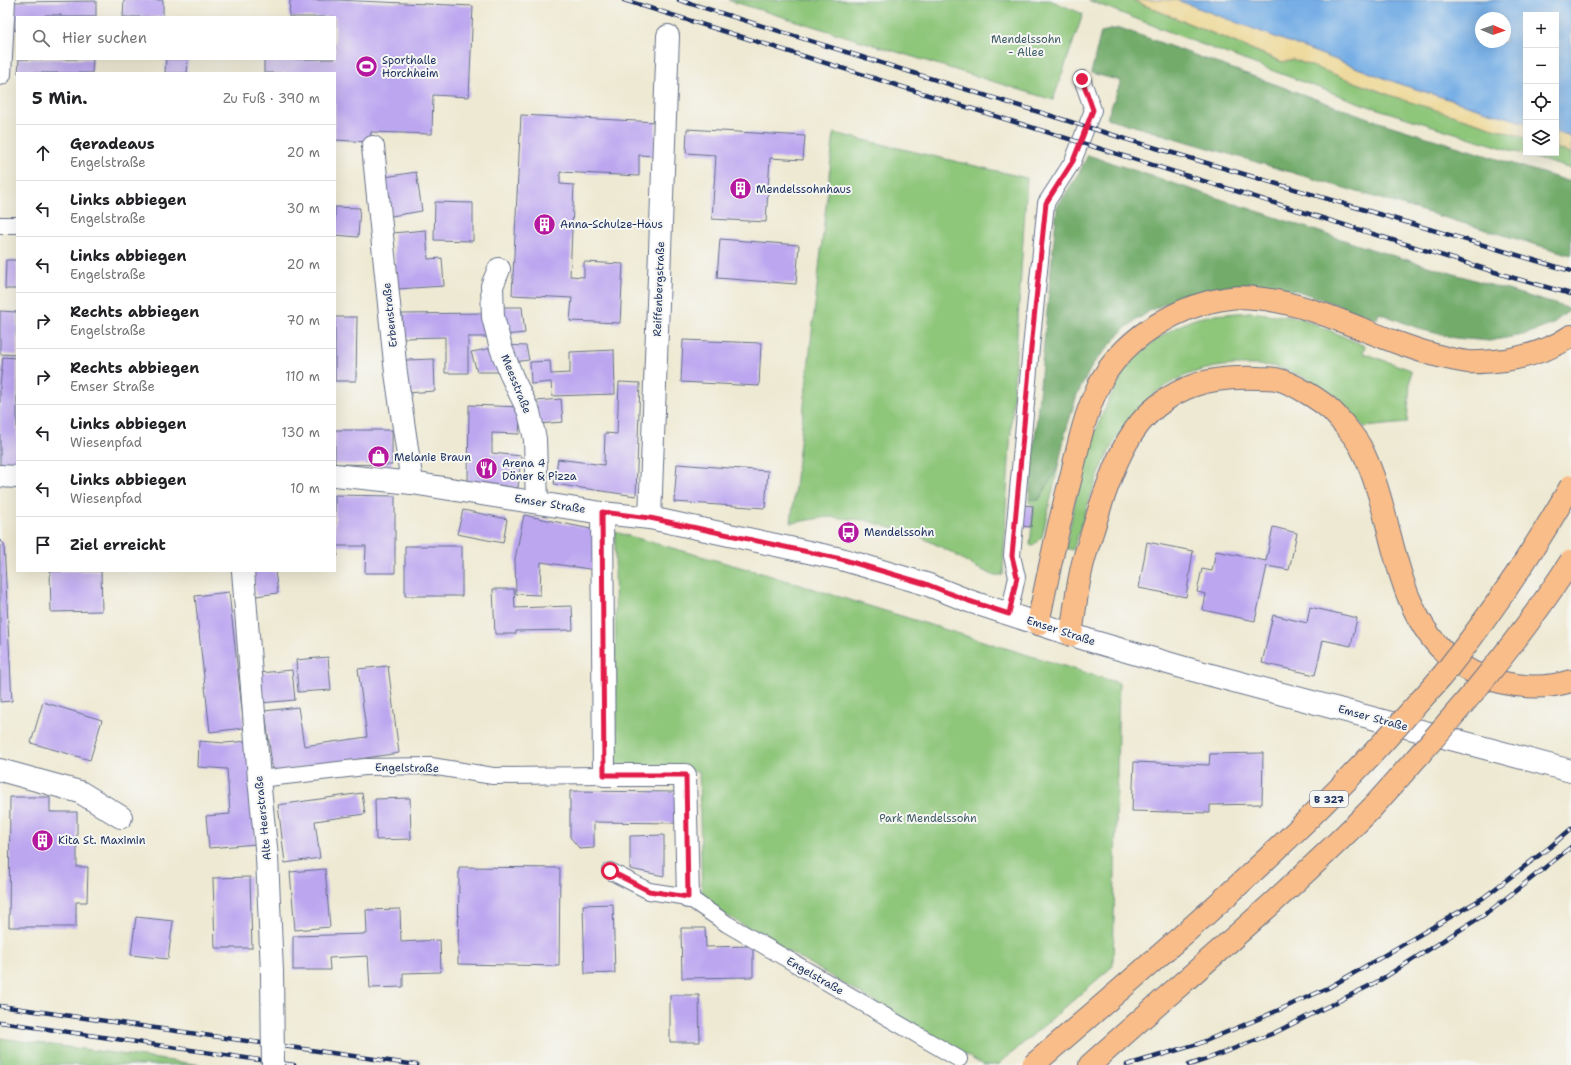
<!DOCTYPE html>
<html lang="de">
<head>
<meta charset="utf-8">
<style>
	body { margin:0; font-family:"Shantell Sans",sans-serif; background:#f6f6f6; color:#202124 }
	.controls { position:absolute; right:12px; top:12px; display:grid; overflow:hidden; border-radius:0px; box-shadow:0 4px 16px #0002 }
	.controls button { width:36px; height:36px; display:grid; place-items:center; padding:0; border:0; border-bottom:1px solid #e0e0e0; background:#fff; color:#202124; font:20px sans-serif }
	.compass { position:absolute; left:1475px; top:12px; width:36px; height:36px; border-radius:50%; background:#fff; box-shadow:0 4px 16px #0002; rotate:92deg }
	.stop { position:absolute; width:12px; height:12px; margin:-9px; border:3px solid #e11d48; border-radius:50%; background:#fff }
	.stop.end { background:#e11d48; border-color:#fff; box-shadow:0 1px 4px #0008 }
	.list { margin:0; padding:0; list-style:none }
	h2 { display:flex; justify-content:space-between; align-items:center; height:52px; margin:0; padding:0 16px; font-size:17px }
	h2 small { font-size:13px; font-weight:400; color:#757577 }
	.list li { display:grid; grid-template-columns:26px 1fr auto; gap:12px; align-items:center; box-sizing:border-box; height:56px; padding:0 16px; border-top:1px solid #e0e0e0 }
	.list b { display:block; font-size:15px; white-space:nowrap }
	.list p { margin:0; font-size:13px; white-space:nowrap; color:#757577 }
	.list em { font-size:13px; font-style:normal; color:#757577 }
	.icon { flex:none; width:22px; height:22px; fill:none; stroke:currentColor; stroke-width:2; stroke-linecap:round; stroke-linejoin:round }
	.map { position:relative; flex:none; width:1571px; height:1065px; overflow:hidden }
	.search { position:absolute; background:#fff; box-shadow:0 4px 16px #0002; left:16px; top:16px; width:320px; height:44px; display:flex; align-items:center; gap:10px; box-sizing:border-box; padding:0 14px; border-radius:0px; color:#757577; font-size:15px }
	.panel { position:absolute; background:#fff; box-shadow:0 4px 16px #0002; left:16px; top:72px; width:320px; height:500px; border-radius:0px }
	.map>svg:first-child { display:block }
	.green { fill:#8ec67a; stroke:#547a6c }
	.forest { fill:#72ab6a; stroke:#466d64 }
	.sand { fill:#eeda9e; stroke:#84847e }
	.water { fill:#76aee5; stroke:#486ea2; fill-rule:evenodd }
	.building { fill:#bca6f0 }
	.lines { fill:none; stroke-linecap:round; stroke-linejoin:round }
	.service-casing { stroke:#657087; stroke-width:18 }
	.minor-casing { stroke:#657087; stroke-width:24 }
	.tertiary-casing { stroke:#657087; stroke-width:24 }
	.trunk-casing { stroke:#657087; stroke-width:24 }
	.service { stroke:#fff; stroke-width:16 }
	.minor { stroke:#fff; stroke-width:22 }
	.tertiary { stroke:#fff; stroke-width:22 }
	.trunk { stroke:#f9bd89; stroke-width:22 }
	.rail-casing { stroke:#1b2f5e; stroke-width:4.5 }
	.rail { stroke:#f6f6f2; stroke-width:3; stroke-dasharray:9; stroke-linecap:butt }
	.tertiary-bridge-casing { stroke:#657087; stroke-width:24; stroke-linecap:butt }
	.trunk-bridge-casing { stroke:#657087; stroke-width:24; stroke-linecap:butt }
	.tertiary-bridge { stroke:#fff; stroke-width:22 }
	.trunk-bridge { stroke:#f9bd89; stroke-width:22 }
	.route { stroke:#e11d48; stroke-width:5 }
	.labels { text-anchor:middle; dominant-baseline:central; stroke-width:4; stroke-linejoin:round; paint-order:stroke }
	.shield { fill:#f6f6f2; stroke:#5d6b8a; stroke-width:1 }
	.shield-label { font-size:10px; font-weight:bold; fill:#1b2f5e }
	.park-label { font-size:11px; fill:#3e5c66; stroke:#f6f6f2 }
	.poi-label { font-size:11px; fill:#1b2f5e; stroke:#f6f6f2; text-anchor:start }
	.street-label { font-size:11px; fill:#1b2f5e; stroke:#f6f6f2 }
</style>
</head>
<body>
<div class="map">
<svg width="1571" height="1065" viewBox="0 0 1571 1065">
	<rect width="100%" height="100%" fill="#f6f6f2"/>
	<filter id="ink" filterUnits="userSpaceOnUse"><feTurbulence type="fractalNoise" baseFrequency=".025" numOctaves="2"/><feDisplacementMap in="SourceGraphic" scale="8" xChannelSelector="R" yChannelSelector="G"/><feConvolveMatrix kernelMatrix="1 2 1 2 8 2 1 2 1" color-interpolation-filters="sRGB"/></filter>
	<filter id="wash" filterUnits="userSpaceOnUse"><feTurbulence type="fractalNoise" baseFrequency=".012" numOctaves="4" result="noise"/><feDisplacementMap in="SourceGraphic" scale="16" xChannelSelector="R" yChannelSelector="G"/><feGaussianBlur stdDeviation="0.9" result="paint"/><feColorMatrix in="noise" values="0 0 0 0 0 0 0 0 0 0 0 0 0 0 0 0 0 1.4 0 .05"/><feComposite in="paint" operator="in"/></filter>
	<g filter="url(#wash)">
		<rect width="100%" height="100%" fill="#eee9d2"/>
		<!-- green -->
		<path class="green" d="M728,0H1050L1083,14L1053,100Z
			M1088,0H1132L1282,62L1293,59L1401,99L1526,138V153H1556V148L1571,153V169L1365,105L1198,43Z
			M834,133L1027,178L1006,508L1003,575H993L975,567L951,552L921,537L865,520L827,517L791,523Z
			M1249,312L1301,318L1365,346L1363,353L1411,370L1407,423L1364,427C1355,418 1345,403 1335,396C1317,383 1294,371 1272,366C1266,365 1258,365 1251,365C1202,363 1159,380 1129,420C1100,457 1088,506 1073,550L1066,548C1075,496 1088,439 1113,392C1117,385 1120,376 1124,370C1141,349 1167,330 1192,320C1208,314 1232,314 1249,312Z
			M1058,467L1042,537L1033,546L1030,545L1034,505L1029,503V499L1039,500Z
			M615,532L765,574L1119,683L1113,966L998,1065H983L702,901L699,771L616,765Z
			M0,1038L203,1065H0Z"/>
		<!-- forest -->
		<path class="forest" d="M1120,28L1379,122L1571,182V255L1107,118L1121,81L1091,73L1101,32Z
			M1088,155L1371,249L1571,309L1551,325L1523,335L1489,341L1455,338L1423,330L1379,313L1377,319L1298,291L1257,283L1222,287L1187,294L1151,310L1124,329L1093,364L1077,395L1065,434L1058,467L1039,500L1029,499L1057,207L1080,171Z"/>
		<!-- sand -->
		<path class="sand" d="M1132,0H1177L1403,85L1526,123V138L1401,99L1293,59L1283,62Z
			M1556,132L1571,137V153L1556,148Z"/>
		<!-- water -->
		<path class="water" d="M1177,0H1571V137L1556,132V15H1526V123L1403,85ZM1481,18H1505V42H1481Z"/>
		<g id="blocks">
			<!-- building -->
			<path class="building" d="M124,0H163V17H123Z
				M290,0H336L473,6L469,97L433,95L432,134L371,132L370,142L335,140V73H264V59H335V17H289Z
				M96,1V17H61V15H45V17H17V30H14V2Z
				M19,59H93L92,73H18Z
				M166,59H188L187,73H165Z
				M521,115L656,122L654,156L639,155V176L560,172V184L574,185L570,276L584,277V262L623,264L620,323L570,321L572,298L512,295Z
				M687,129L805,136L803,160L770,158L766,222L712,219L716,155L686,153Z
				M416,172L422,211L391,216L385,177Z
				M435,202L473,203V241L434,240Z
				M335,207L360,208L358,237L335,235Z
				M426,230L428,259L442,258L444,286L397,289L393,233Z
				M720,239L799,245L796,284L717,278Z
				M6,260H17V289H5Z
				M498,307H522L525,333L504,335Z
				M0,311L17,312V355L0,354Z
				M487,313V337H468V373H445V337L402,338V314Z
				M335,317H357L356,381H335Z
				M683,340L761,343L759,386L681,382Z
				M506,345L526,346L529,360L513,362Z
				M493,348L503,372H477L471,352Z
				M614,350L615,394L552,396L551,382L531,384L530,362L550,361L551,374L570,373V352Z
				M3,357L17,358V469L0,467V388Z
				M434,359L435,391L407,393L406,360Z
				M619,382L640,383L636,496L554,484L558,459L604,465L605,433L617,434Z
				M561,399L563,422L538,424L536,401Z
				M469,405L521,407L519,434L492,433V453L521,456L518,488L468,481Z
				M335,430H392V465L335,464Z
				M677,464L768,471L765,508L674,502Z
				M335,495L395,496V573H365L366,546H336L338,556H335Z
				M1022,505L1033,506L1031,527L1020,526Z
				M463,510L507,519L503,543L457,534Z
				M524,515L595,530L596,570L541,562L540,595L516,594L515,559Z
				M1273,527L1297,533L1289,570L1267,566L1255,621L1203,610L1206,594L1197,592L1202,569L1212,571L1216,551L1266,561Z
				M0,540L4,544L12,701L0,702Z
				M1147,542L1193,551L1186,597L1139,588Z
				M405,546H462V596H405Z
				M50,571H101L102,611L51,612Z
				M253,571H275L278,593L256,596Z
				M493,589H514L515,608L572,606L573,630L516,631V634H495Z
				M229,592L244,728L210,732L195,596Z
				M1310,607L1357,618L1351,646L1323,640L1315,675L1262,663L1273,615L1307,623Z
				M328,657L331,690L298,692L296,660Z
				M388,666L399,753L306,767L273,773L265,711L298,707L304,746L367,737L358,669Z
				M292,670L295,700L261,703L259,673Z
				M43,702L102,720L90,760L31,743Z
				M199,741L225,743L248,741L256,844L209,848L206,816L230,814L227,769L198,767Z
				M1263,753L1262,804L1210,805V813L1132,811L1134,762L1209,765L1210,754Z
				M570,791L677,792V823L594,822V848L580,849L570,837Z
				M362,793L365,814L315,821L320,858L285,863L278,805Z
				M10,797H50V812H77V867H88L87,902H76V927H9Z
				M410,798L411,839L376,840L375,799Z
				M664,835V876L630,869V836Z
				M459,867L560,868L559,966L458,964Z
				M325,869L330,927L295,930L290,872Z
				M250,877L252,948H215L213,878Z
				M613,904L615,973L585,974L583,905Z
				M400,909L401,942L440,940L441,972L403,973V987L370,988L368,956L329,958L330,970H293V936L367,934L366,910Z
				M136,917L173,921L168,959L131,955Z
				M681,928H705L706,947L753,946V977L682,978Z
				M670,995H699L700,1042H670Z"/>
		</g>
	</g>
	<g filter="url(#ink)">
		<use href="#blocks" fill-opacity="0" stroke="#657087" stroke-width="1"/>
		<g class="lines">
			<defs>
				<path id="service" d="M0,225H17
					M1009,614L1017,577L1012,556L1031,348L1046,203L1073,161L1093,110L1082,79
					M259,779L365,767L431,766L493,776L604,775
					M610,871L649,891L688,897L727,924L959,1059"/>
				<path id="minor" d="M0,74L4,0
					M373,147L396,373L412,483
					M499,269L492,286L493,317L501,348L512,377L529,412L535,439L537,502
					M0,476L17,477
					M602,513L604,775H685L688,897
					M650,518L668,36
					M0,770L80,792L121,817"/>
				<path id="tertiary" d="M335,475L412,483L602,513L650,518L841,559L926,584L969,601L1088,640L1185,668L1571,771
					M243,571L259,779L267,857L272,972"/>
				<path id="trunk" d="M1038,624C1048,574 1058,526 1071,477C1078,447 1084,417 1097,389C1110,360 1136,336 1163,321C1188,306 1225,294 1255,298C1303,302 1352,326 1398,343C1420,351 1444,359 1468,362C1481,363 1494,361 1506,360C1530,356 1552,349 1571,336
					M1071,635C1075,610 1077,584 1084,559C1089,542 1095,524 1100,507C1110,478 1121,446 1140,423C1153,407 1173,393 1192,386C1213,378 1236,377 1259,378C1264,378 1270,378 1276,379C1291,382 1319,399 1331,410C1338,417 1355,437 1360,446C1395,512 1389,598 1444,652C1476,683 1530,694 1571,681
					M1090,1065C1184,980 1282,899 1371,809"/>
			</defs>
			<!-- service casing -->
			<use href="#service" class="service-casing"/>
			<!-- minor casing -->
			<use href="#minor" class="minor-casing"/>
			<!-- tertiary casing -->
			<use href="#tertiary" class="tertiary-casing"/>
			<!-- trunk casing -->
			<use href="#trunk" class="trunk-casing"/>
			<!-- service -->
			<use href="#service" class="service"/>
			<!-- minor -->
			<use href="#minor" class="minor"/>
			<!-- tertiary -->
			<use href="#tertiary" class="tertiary"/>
			<!-- trunk -->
			<use href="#trunk" class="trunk"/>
			<defs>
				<path id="rail" d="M624,0L1514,278L1571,294
					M679,0L1129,140L1571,271
					M0,1006L417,1065
					M0,1022L294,1065
					M1127,1065L1198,1044L1263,1017L1328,988L1483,898L1550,847L1571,829
					M1189,1065L1207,1059L1274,1033L1377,982L1490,911L1571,847"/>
			</defs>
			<!-- rail casing -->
			<use href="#rail" class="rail-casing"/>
			<!-- rail -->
			<use href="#rail" class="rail"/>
			<defs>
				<path id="tertiary-bridge" d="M272,972L273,1065"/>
				<path id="trunk-bridge" d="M1371,809C1442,730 1514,650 1571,561
					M1033,1065C1158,957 1285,851 1396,728C1412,709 1430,691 1446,671C1492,613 1534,550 1571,486"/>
			</defs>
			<!-- tertiary-bridge casing -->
			<use href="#tertiary-bridge" class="tertiary-bridge-casing"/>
			<!-- trunk-bridge casing -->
			<use href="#trunk-bridge" class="trunk-bridge-casing"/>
			<!-- tertiary-bridge -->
			<use href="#tertiary-bridge" class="tertiary-bridge"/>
			<!-- trunk-bridge -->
			<use href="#trunk-bridge" class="trunk-bridge"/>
		</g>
	</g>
	<g class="lines" filter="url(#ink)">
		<!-- route -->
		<path class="route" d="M610,871L649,891L688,897L686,775H604L602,512L650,518L841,559L926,584L969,601L1009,614L1017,577L1012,556L1031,348L1046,203L1073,161L1093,110L1082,79"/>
	</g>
	<!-- icons -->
	<defs>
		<symbol id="stadium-disc" viewBox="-11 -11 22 22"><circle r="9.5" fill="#b5179e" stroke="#f6f6f2"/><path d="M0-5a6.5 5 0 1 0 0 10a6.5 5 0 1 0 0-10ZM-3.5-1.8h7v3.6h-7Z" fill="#fff"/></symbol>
		<symbol id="building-disc" viewBox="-11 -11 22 22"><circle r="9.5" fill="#b5179e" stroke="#f6f6f2"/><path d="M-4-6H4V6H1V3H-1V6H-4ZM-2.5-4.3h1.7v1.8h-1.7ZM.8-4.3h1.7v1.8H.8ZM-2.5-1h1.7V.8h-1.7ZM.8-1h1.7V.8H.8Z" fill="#fff"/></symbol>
		<symbol id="shop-disc" viewBox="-11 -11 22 22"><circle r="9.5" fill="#b5179e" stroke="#f6f6f2"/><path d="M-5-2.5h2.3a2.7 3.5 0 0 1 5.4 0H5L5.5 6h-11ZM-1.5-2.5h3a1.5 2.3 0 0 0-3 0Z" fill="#fff"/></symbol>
		<symbol id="restaurant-disc" viewBox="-11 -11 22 22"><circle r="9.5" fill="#b5179e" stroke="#f6f6f2"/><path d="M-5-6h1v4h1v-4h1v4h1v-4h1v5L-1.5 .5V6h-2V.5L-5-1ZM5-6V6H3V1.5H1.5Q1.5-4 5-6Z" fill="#fff"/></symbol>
		<symbol id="bus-disc" viewBox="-11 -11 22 22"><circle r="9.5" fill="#b5179e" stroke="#f6f6f2"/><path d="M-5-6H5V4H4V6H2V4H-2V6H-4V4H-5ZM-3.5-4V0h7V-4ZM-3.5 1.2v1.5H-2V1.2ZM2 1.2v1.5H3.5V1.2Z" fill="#fff"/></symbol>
	</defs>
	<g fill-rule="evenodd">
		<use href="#stadium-disc" x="354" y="54" width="25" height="25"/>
		<use href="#building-disc" x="728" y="176" width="25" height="25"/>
		<use href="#building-disc" x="532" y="212" width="25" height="25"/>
		<use href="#shop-disc" x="366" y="444" width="25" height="25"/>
		<use href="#restaurant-disc" x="474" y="456" width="25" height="25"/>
		<use href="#bus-disc" x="836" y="520" width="25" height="25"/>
		<use href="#building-disc" x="30" y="828" width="25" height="25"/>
	</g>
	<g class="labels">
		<!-- shield labels -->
		<rect class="shield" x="1310" y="791" width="38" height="16" rx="3"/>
		<g class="shield-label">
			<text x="1329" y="799">B 327</text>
		</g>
		<!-- park labels -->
		<g class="park-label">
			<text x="1026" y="39">Mendelssohn<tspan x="1026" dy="13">- Allee</tspan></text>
			<text x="928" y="818">Park Mendelssohn</text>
		</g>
		<!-- poi labels -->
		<g class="poi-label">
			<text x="382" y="60">Sporthalle<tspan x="382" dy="13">Horchheim</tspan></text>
			<text x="756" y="189">Mendelssohnhaus</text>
			<text x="560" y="224">Anna-Schulze-Haus</text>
			<text x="394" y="457">Melanie Braun</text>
			<text x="502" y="463">Arena 4<tspan x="502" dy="13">Döner &amp; Pizza</tspan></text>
			<text x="864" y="532">Mendelssohn</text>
			<text x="58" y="840">Kita St. Maximin</text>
		</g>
		<!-- street labels -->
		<g class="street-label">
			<text transform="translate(659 289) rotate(-88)">Reiffenbergstraße</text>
			<text transform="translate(390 315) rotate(-96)">Erbenstraße</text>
			<text transform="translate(516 384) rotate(68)">Meesstraße</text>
			<text transform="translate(550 504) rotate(9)">Emser Straße</text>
			<text transform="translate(1061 631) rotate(18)">Emser Straße</text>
			<text transform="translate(1373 718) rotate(15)">Emser Straße</text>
			<text transform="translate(407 768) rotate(1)">Engelstraße</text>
			<text transform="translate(263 818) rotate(-96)">Alte Heerstraße</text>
			<text transform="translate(815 976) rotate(30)">Engelstraße</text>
		</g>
	</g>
</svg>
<div class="controls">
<button>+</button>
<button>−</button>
<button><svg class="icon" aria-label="locate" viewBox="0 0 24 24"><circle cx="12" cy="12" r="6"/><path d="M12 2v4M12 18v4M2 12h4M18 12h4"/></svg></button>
<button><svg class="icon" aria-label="layers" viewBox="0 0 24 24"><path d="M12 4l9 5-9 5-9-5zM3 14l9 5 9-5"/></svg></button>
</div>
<svg class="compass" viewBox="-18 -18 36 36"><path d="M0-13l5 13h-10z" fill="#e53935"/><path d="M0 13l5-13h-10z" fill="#757577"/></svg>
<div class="stop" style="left:610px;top:871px"></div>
<div class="stop end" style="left:1082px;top:79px"></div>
<div class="search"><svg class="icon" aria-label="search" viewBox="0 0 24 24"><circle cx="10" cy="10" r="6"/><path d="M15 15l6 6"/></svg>Hier suchen</div>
<section class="panel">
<h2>5 Min.<small>Zu Fuß · 390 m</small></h2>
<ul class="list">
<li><svg class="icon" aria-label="ahead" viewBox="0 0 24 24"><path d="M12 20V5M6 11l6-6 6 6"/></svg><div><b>Geradeaus</b><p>Engelstraße</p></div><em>20 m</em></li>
<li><svg class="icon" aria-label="left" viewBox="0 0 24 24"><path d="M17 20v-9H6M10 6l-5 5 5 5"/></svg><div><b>Links abbiegen</b><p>Engelstraße</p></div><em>30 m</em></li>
<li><svg class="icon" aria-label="left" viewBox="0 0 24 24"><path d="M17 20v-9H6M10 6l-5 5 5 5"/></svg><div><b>Links abbiegen</b><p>Engelstraße</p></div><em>20 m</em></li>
<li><svg class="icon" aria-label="right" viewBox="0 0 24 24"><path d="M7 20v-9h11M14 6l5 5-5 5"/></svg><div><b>Rechts abbiegen</b><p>Engelstraße</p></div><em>70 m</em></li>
<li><svg class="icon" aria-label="right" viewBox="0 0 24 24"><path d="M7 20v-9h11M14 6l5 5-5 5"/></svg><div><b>Rechts abbiegen</b><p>Emser Straße</p></div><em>110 m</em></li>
<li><svg class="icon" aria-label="left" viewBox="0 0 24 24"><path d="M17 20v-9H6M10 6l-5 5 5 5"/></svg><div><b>Links abbiegen</b><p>Wiesenpfad</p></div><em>130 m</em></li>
<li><svg class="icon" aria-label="left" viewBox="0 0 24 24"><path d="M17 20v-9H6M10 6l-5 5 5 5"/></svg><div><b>Links abbiegen</b><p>Wiesenpfad</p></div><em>10 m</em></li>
<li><svg class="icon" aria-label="arrive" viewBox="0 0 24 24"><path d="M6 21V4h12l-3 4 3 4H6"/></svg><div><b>Ziel erreicht</b></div></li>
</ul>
</section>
</div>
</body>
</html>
